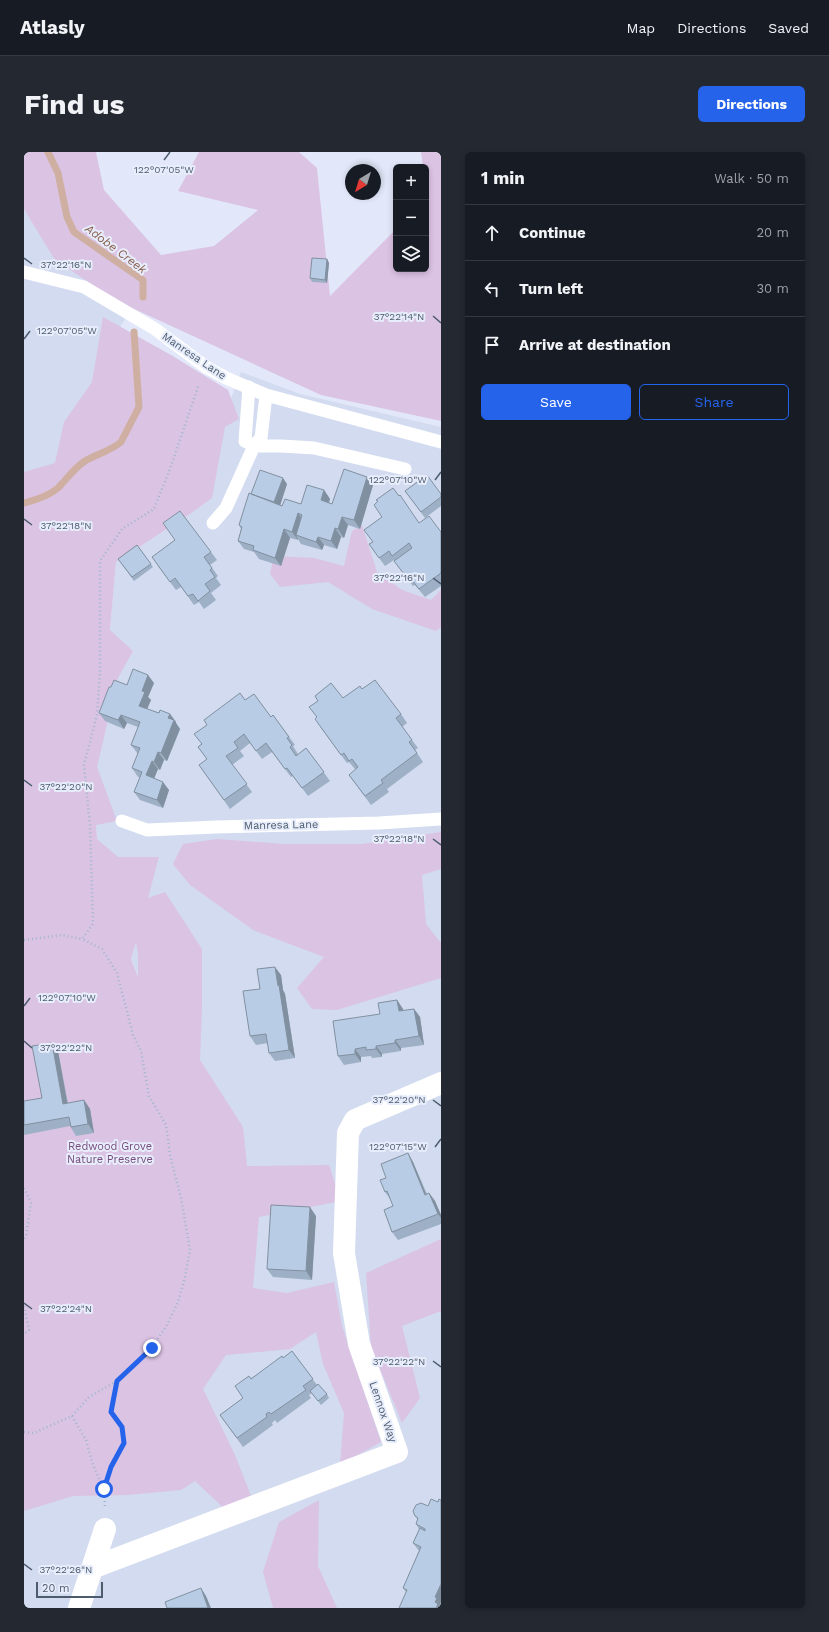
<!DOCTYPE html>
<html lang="en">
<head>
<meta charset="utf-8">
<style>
	body { margin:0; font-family:"Work Sans",sans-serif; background:#242831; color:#f1f3f6 }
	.controls { position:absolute; right:12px; top:12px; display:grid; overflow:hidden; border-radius:6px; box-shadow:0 2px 6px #0003 }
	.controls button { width:36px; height:36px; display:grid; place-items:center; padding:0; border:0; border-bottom:1px solid #363941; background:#171b24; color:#f1f3f6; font:20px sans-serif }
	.compass { position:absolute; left:321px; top:12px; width:36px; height:36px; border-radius:50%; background:#171b24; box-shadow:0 2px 6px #0003; rotate:218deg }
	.scale { position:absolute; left:12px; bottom:10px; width:67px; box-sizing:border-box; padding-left:4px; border:2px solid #4c5c6d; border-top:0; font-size:11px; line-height:14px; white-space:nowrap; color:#4c5c6d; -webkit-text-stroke:3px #e8edfc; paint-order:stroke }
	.stop { position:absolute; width:12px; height:12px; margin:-9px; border:3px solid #2563eb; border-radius:50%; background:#fff }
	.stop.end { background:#2563eb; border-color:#fff; box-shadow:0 1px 4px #0008 }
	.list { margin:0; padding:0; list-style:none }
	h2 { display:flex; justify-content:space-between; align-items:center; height:52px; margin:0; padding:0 16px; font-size:17px }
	h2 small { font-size:13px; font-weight:400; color:#9ea1a6 }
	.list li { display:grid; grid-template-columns:26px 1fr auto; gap:12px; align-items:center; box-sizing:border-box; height:56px; padding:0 16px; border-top:1px solid #363941 }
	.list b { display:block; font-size:15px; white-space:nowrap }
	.list em { font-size:13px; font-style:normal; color:#9ea1a6 }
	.actions { display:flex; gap:8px; padding:12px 16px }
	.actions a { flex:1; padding:9px 0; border:1px solid #2563eb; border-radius:6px; text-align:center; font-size:14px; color:#2563eb }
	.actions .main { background:#2563eb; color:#fff }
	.icon { flex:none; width:22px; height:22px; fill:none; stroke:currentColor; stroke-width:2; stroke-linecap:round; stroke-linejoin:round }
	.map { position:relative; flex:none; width:417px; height:1456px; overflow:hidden; border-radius:6px }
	header { display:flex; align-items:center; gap:24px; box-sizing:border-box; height:56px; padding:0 20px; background:#171b24; border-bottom:1px solid #363941 }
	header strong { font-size:19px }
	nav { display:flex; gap:22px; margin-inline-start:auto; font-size:14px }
	.intro { display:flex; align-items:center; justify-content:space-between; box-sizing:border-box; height:96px; padding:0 24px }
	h1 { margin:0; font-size:28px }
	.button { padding:10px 18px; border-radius:6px; background:#2563eb; color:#fff; font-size:14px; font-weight:700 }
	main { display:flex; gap:24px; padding:0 24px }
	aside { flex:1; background:#171b24; border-radius:6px; box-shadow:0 2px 6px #0003 }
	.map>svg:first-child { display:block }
	.residential { fill:#d2dbef }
	.green { fill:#dbc3e4; fill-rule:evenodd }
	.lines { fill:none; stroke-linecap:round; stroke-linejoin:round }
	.stream { stroke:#cfafa1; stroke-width:7 }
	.path { stroke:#a1b6ce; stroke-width:2.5; stroke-dasharray:1 3; stroke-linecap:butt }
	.service { stroke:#fff; stroke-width:13 }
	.minor { stroke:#fff; stroke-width:22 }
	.wall { fill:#9eb0c5 }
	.shaded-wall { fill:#8190a0 }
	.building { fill:#b8cde5; stroke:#8190a0 }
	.route { stroke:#2563eb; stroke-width:5 }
	.ticks { fill:none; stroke:#4c5c6d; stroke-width:1.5 }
	.labels { text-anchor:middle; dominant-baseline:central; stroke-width:4; stroke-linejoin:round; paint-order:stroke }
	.street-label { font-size:11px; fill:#4c5c6d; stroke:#e8edfc }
	.park-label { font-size:11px; fill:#754c7c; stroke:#e8edfc }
	.water-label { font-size:12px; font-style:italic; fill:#8b6250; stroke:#e8edfc }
	.ticks-label { font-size:10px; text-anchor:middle; fill:#4c5c6d; stroke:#e8edfc; stroke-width:4; stroke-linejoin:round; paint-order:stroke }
</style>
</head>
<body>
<header>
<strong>Atlasly</strong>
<nav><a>Map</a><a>Directions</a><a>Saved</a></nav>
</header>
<div class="intro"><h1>Find us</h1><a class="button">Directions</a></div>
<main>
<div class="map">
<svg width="417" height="1456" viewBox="0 0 417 1456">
	<rect width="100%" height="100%" fill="#e2e8f9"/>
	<!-- residential -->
	<path class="residential" d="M0,0L113,149L96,175L111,224L0,359Z
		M217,220L276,242L417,275V1456H0V1337L173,987L107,806L135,705L75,706L66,614L79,558L92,410L163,364Z"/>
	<!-- green -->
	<path class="green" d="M0,0H72L80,38L137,103L190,94L234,58L154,39L175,0H275L293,16L306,144L372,77V117H402V46L403,45L402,15H399L397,0H417V269L297,243L95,150L31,108L0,57Z
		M79,165L147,203L204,238L215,267L201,275L188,346L163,364L92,410L86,478L109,499L94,526L73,615L93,669L72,673L73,687L94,705H135L124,746L141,740L178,797V856L176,908L219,975L223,1014L305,1013L317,1049L235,1065L229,1136L263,1141L310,1130L318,1174L357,1290L316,1313L320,1261L299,1212L292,1180L266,1197L202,1203L179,1237L211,1303L229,1349L205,1361L171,1329L157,1338L104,1343L49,1344L0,1359V320L31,311L40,270L68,230ZM112,790L114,803V825L107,807Z
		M338,373L353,420L378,438L407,448L417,438V475L412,479L348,457L304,430L256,435L246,422L250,404L290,406L320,414L328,379Z
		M417,680V717L398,723L402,772L417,791V826L313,858L288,857L273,836L300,805L229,778L166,733L149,712L159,692L193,687L260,692H338Z
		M417,1087V1159L378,1174L396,1246L378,1271L347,1195L342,1121Z
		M295,1348L294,1414L313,1456H249L239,1420L255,1370Z"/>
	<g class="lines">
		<!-- stream -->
		<path class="stream" d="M24,0L34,21L43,65L50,80L119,128V145
			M0,351C12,348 25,344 34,336C43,327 50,316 61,309C72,302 87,299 97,290L115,255L110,180"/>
		<!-- path -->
		<path class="path" d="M0,788L38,783L58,787L69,772L66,673L60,613L73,563L76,520V409L98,377L130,357L146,317L175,232
			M0,1036L7,1051L2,1084L0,1087
			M0,1154L5,1178L0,1182
			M48,1264L62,1288L69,1313L80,1337L87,1315L100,1291L98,1275L87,1260L93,1229
			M0,1280L10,1281L48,1264L65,1245L93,1229L127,1196L142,1175L154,1150L161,1125L166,1098L157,1046L146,1003L142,973L125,944L117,899L109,883L93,821L78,797L58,787
			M80,1337L81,1355"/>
		<!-- service -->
		<path class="service" d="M0,120L60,135L131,177L182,215L202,226L242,243L417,290
			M225,235L221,289L230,294L237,286L242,243
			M189,371L202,356L230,294H257L290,296L381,317
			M98,669L123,678L192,675L355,671L417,667"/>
		<!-- minor -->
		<path class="minor" d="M68,1416L373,1300L335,1192L320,1101L324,981L331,968L417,931
			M55,1456L81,1377"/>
	</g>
	<!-- wall -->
	<path class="wall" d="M303,107L305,111L303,131L288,130L286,126Z
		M343,325L349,333L336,377L324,373L320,386L317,385L313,397L300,393L298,398L277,392L274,387V388L266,386L257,414L235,407L230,400L220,397L214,389L217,377L215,373L227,342L263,332L256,353L258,354L277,352L300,338L306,347L305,350L308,352Z
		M381,339L417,342V354L401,366Z
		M395,371L417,380V434L401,445L391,433L389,434L370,409L371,408H370L361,414L345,392Z
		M113,393L129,415L110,429L94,407Z
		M187,400L193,408L186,413L194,424L192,426L197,433L187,441L192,448L180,457L175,450L170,453L157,435L152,438L134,414Z
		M130,531L124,545L127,548L123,557L135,561L146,562L152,570V571L156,577L143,609L140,608L136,618L134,617L130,626L145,638L139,656L116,648L110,640L116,625H114L108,616L114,602L107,593L114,575L103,571L100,577L81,569L75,561L87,535L103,533Z
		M338,537L377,562L383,571L378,575L394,596L391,598L399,610L363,637L365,640L347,653L325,623L334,616L331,617L325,610L323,611L297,576L293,566L319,546Z
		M221,548L247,565L249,563L271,593L269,594L274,602L272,604L282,596L306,629L284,644L269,624L267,625L248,600L238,607L226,591L216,599L220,604L208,613L228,640L206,657L175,613L183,607L174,595Z
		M257,823L259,838L261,842L271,906L251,909L245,901L244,891L232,893L226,884L236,837Z
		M373,848L379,857V859L390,857L396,865L400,893L377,896V899L358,902V905L348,906L347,904L337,905V910L320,913L314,904L356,862Z
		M28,891L34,899L44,951L60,948L66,957L70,981L52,984L46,974L0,983V949L18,946Z
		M384,1001L389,1010L403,1042L405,1041L411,1049L417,1063V1072L374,1088L368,1080L369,1054L367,1048L361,1040L362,1026Z
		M292,1064L288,1128L249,1125L243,1117Z
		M268,1199L293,1233L303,1242L305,1246L297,1253L288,1241L285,1243L287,1246L253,1271L251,1268L248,1271L249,1273L219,1295L196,1263L219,1246L227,1226L259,1206Z
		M414,1350L382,1440L379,1436L395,1399L389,1391L395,1377L392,1372L394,1368L391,1364L404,1354Z"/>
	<!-- shaded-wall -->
	<path class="shaded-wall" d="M303,107L305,111L303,131L301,128Z
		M343,325L349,333L336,377L330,368Z
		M259,326L263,332L255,357L250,350Z
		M300,338L306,347L303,356L297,348Z
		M274,361L280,370L272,383L274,387V388L268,380Z
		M318,365L324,373L320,386L314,377Z
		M311,376L317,385L313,397L307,389Z
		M260,377L266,386L257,414L251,406Z
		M294,385L300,393L298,398L292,390Z
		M124,523L130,531L124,545L127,548L121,562L115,554L118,539Z
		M146,562L152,570V571L156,577L143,609L137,601L144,566Z
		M97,563L103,571L100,577L94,568Z
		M134,600L140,608L136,618L130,610Z
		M128,609L134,617L128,632L122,623Z
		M139,630L145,638L139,656L133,648Z
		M251,815L257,823L259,838L261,842L271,906L265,898Z
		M373,848L379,857L381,868L375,859Z
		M390,857L396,865L400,893L395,884Z
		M371,888L377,896V899L371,891Z
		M28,891L34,899L45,961L39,952Z
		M352,894L358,902V905L352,897Z
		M331,897L337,905V910L331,902Z
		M60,948L66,957L70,981L64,972Z
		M384,1001L389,1010L406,1052L401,1043Z
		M405,1041L411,1049L417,1063V1066L414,1062Z
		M286,1055L292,1064L288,1128L282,1119Z
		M417,1432V1456H412L411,1445Z
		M177,1436L182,1444L187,1456H184Z"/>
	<!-- building -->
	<path class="building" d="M288,106L303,107L301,128L286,126Z
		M320,317L343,325L330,368L318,365L314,377L311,376L307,389L294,385L292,390L272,383L278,363L274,361L268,380L260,377L251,406L229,398L230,394L214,389L218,375L215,373L225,341L258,354L261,347L277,352L283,333L300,338L297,348L308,352Z
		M236,318L259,326L250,350L227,342Z
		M403,323L417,342V345L397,360L381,339Z
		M369,336L375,344L376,343L395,371L405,364L417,380V421L395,437L385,424L383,426L370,409L388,396L385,391L368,404L365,399L355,406L345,392L349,390L340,378L358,365L350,353L354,349L352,348Z
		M156,359L187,400L180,405L188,416L186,418L191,425L181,432L186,439L174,449L169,442L164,444L151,426L146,430L128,405L151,388L139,371Z
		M113,393L127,412L108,425L94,407Z
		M109,517L124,523L118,539L121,540L115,554L135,561L136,558L146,562L144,566L150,568L137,601L134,600L130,610L128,609L122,623L139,630L133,648L110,640L118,620L108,616L116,596L107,593L116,570L97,563L94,568L75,561L85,535H87L90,528L103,533Z
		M351,528L377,562L372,566L388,588L385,590L393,601L357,628L359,631L341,644L325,623L334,615L328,607L325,609L320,601L317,603L291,567L293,565L285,555L294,549L291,544L307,531L319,546L336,534L338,537Z
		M216,541L221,548L230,542L247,565L249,563L265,585L263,586L268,593L266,595L272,604L282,596L300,620L278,636L263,616L261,617L242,591L232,599L220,582L210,590L214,596L202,604L223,632L200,648L175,613L183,607L174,595L178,592L170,582L183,573L180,568Z
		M251,815L254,834L255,833L265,898L245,901L242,882L226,884L219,839L236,837L233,817Z
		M373,848L375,859L390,857L395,884L371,888V891L352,894V897L342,898V895L331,897V902L314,904L309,869L356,862L354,851Z
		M28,891L39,952L60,948L64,972L47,975L45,965L0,973V949L18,946L8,894Z
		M384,1001L401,1043L405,1041L414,1062L368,1080L360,1058L369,1054L363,1039L361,1040L356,1028L362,1026L357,1012Z
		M247,1053L286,1055L282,1119L243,1117Z
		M268,1199L289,1227L279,1234L282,1238L247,1262L245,1260L242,1262L243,1265L213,1286L196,1263L219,1246L211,1234L225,1224L227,1227L258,1204L259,1206Z
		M294,1232L303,1242L294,1249L286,1239Z
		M407,1347L414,1350L415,1347L417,1348V1432L411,1445L413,1446L411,1450L414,1452L412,1456H375L383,1438L379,1436L397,1395L389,1391L396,1376L401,1379V1377L392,1372L394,1366L391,1364L389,1359L392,1353L397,1351L404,1354Z
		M177,1436L184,1456H143L141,1450Z"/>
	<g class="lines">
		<!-- route -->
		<path class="route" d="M80,1337L87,1315L100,1291L98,1275L87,1260L93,1229L128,1196"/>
	</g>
	<!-- ticks -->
	<path class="ticks" d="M140,8L146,0M0,106L8,112M409,164L417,171M0,187L6,179M411,328L417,320M0,367L8,373M409,426L417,432M0,628L8,634M409,687L417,693M0,854L6,846M0,889L8,896M409,948L417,954M411,995L417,987M0,1151L8,1157M409,1209L417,1215M0,1412L8,1418"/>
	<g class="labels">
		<!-- street labels -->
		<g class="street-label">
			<text transform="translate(170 204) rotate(34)">Manresa Lane</text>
			<text transform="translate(257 673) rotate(-1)">Manresa Lane</text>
			<text transform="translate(359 1260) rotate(71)">Lennox Way</text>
		</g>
		<!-- park labels -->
		<g class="park-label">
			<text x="86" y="994">Redwood Grove<tspan x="86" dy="13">Nature Preserve</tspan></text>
		</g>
		<!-- water labels -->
		<g class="water-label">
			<text transform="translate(92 97) rotate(37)">Adobe Creek</text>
		</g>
	</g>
	<g class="ticks-label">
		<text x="140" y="21">122°07'05"W</text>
		<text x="42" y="116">37°22'16"N</text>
		<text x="375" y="168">37°22'14"N</text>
		<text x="43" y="182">122°07'05"W</text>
		<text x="374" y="331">122°07'10"W</text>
		<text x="42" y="377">37°22'18"N</text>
		<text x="375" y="429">37°22'16"N</text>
		<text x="42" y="638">37°22'20"N</text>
		<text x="375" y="690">37°22'18"N</text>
		<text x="43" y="849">122°07'10"W</text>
		<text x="42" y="899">37°22'22"N</text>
		<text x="375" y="951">37°22'20"N</text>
		<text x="374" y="998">122°07'15"W</text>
		<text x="42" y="1160">37°22'24"N</text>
		<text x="375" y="1213">37°22'22"N</text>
		<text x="42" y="1421">37°22'26"N</text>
	</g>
</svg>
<div class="controls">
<button>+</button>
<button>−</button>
<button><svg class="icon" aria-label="layers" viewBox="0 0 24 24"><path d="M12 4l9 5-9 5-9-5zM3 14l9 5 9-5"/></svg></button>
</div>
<svg class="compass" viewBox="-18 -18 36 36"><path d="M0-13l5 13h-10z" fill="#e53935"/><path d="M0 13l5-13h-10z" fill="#9ea1a6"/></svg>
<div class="scale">20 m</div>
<div class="stop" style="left:80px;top:1337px"></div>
<div class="stop end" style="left:128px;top:1196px"></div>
</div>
<aside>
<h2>1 min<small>Walk · 50 m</small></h2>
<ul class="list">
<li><svg class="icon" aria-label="ahead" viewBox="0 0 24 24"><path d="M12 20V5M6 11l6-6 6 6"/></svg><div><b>Continue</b></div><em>20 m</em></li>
<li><svg class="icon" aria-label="left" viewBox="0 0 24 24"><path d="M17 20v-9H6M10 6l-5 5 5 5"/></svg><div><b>Turn left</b></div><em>30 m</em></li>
<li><svg class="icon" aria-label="arrive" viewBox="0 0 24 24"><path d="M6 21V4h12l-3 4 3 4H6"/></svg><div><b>Arrive at destination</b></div></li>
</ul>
<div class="actions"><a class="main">Save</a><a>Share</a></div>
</aside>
</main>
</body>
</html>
